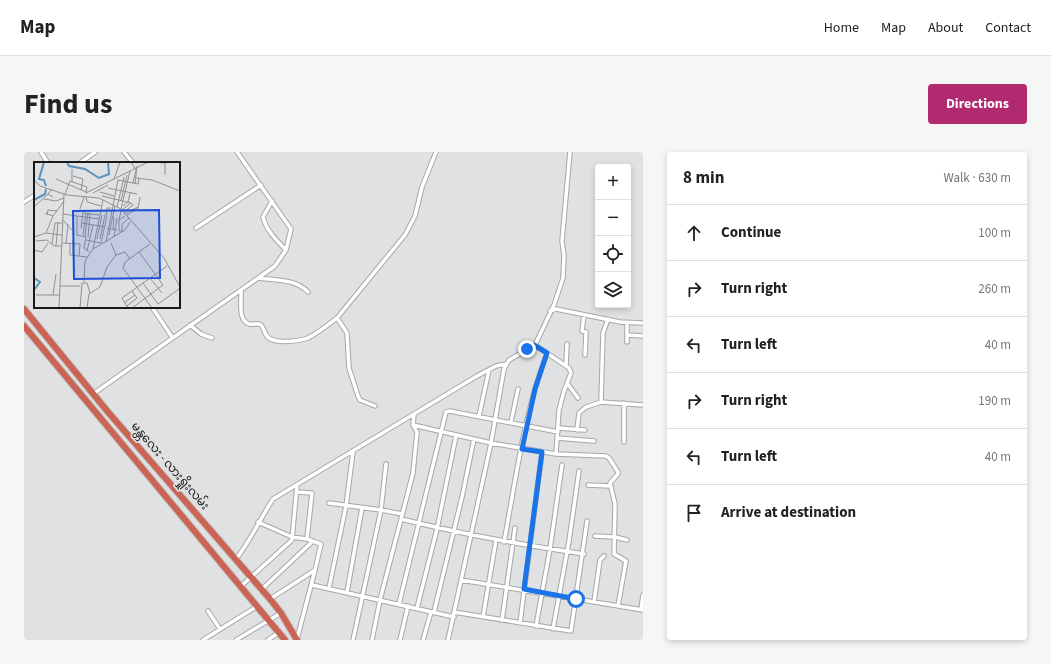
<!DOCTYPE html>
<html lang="en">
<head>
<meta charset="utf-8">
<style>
	body { margin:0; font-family:"Source Sans 3","Noto Sans Myanmar",sans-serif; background:#f6f6f6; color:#222 }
	.controls { position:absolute; right:12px; top:12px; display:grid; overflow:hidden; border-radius:4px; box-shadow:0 2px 6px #0003 }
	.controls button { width:36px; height:36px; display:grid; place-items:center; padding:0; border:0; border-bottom:1px solid #e0e0e0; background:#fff; color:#222; font:20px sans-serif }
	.stop { position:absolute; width:12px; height:12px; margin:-9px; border:3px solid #1a73e8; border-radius:50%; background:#fff }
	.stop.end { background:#1a73e8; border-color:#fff; box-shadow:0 1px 4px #0008 }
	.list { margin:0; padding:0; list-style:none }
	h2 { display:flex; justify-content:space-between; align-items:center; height:52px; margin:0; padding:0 16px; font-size:17px }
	h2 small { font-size:13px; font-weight:400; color:#767676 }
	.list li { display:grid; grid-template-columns:26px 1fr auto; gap:12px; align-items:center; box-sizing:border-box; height:56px; padding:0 16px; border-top:1px solid #e0e0e0 }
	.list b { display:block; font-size:15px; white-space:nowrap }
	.list em { font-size:13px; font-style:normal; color:#767676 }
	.icon { flex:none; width:22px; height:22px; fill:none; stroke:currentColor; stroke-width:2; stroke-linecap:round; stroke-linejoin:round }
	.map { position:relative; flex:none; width:619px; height:488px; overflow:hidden; border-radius:4px }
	header { display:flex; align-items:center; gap:24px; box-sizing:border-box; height:56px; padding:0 20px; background:#fff; border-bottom:1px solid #e0e0e0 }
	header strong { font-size:19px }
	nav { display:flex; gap:22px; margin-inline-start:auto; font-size:14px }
	.intro { display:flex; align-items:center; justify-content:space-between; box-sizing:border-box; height:96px; padding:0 24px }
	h1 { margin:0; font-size:28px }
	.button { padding:10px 18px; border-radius:4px; background:#b12a6f; color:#fff; font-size:14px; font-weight:700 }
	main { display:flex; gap:24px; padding:0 24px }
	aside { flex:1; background:#fff; border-radius:4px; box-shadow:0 2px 6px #0003 }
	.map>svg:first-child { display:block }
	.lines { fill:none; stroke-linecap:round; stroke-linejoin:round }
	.street-casing { stroke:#a6a7a8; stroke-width:5.5 }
	.highway-casing { stroke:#bfbfbf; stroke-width:8 }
	.street { stroke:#fff; stroke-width:3.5 }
	.highway { stroke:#cc6455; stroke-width:6 }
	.route { stroke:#1a73e8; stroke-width:5 }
	.labels { text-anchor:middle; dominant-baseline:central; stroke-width:3.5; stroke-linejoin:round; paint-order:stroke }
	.street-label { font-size:12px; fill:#191919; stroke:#e0e1e2 }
	.inset-river { fill:none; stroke:#5b93bd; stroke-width:2 }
	.inset-road { fill:none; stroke:#909192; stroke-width:1 }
	.view { fill:#1d4ed8; fill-opacity:0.15; stroke:#1d4ed8; stroke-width:2 }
	.inset-edge { fill:none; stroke:#191919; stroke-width:2 }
</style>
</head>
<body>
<header>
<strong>Map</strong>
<nav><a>Home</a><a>Map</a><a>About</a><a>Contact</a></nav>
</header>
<div class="intro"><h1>Find us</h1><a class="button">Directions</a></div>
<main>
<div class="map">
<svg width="619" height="488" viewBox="0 0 619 488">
	<rect width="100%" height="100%" fill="#e0e1e2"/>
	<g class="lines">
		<defs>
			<path id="street" d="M17,0L24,11
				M100,0L109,11
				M56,11L71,0
				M248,49L239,65C242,78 253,89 262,98
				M0,50L11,43
				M172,76L237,33
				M234,126C251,128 272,127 284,140
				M217,138C218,147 213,168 225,172C229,173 234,170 237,173C241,177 240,183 245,186C253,192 275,189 284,186C294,181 304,173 313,166L381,83L391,64L398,35L412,0
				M128,155L148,185
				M526,159L532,157L596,170L619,171
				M560,163L558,179L562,180L561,203
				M313,166L323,181L325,216L334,244L336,248L351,254
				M584,167L579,181L577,250L619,253
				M166,173L177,182L188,186
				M603,183L619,184
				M603,190V171
				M511,193L545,216L547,221L540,239L535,258L532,302L582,304L585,306L594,320V322L586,331L591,352L590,402L602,409L594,454
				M542,213L543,192
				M543,231L554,246
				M69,242L251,114L262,98L267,77L213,0
				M600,251V290
				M455,264L465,218
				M487,270L494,237
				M389,273L467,291L532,302
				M534,276L561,278
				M553,278L555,261L562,255L577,250
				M533,286L570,289
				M564,333L586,334
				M272,340L288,341L283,387
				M305,351L357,358L362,312
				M377,367C438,382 498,393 560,402
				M234,370L268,385L283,387L297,392L291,418
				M571,384L591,385L603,388
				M480,390C492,327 500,261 523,201
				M212,407C227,388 236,367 249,347L453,224L472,214L482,212
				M437,428L619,458
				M288,433L430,465
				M216,435L268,388L273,333
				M305,436L322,354L329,300
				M238,437L289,389
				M323,440L338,356
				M246,447L291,418L273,487
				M570,450L576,408L580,404
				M375,452L422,260L425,259L431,260L534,280
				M393,456L413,377L432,284
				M617,457L619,443
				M184,459L196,477
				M410,460L438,345L450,287
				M430,460L547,479L563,369
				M459,465L472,388
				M478,468L491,376
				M496,471L518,300
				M512,474L526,397L538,313
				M529,477L545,389L555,319
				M179,488L232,455
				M212,488L257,461
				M244,488L254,481
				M329,488L357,358L378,362
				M348,488L356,448L389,321L393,280L389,273L390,262
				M376,488L384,454
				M399,488L407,460
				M424,488L467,291L480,217L485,208L511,193L530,153L539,126L540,103L538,89L546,0"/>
			<path id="highway" d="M0,157L84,260L246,447L257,461L273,488
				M0,174L261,488"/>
		</defs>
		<!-- street casing -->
		<use href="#street" class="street-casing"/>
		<!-- highway casing -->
		<use href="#highway" class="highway-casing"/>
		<!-- street -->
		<use href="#street" class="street"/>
		<!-- highway -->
		<use href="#highway" class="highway"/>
	</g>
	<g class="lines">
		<!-- route -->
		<path class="route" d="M503,197L510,193L523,201L511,237L498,297L518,300L500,437L552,447"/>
	</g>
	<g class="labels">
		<!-- street labels -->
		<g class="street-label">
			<text transform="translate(146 314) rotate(49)">မန္တလေး - လားရှိုးလမ်း</text>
		</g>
	</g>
	<!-- overview -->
	<g transform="translate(10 10)">
		<rect width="146" height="146" fill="#e0e1e2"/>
		<path class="inset-river" d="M10,0L5,17L10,18L12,24M33,0L35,4L51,7L65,16L75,12L74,0M0,38L11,32L12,27M0,116L6,120L0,128"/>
		<path class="inset-road" d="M97,0L102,8L99,21M118,0L131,1V13M39,14L49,17L47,28M102,16L118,18L146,29M22,17L52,30M80,17L86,0M0,18L6,24L33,33L65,36L87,47L130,96L146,125M38,20V7M101,21L103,4M74,26L103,32M18,27L14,32L19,35M66,30L80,34M52,31L114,0M59,31L74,23M31,32L36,19L53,25L52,31M68,34L97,41L88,48M52,35L53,40L67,44M10,37L22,39L30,36M87,39L93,13M89,44L94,40L96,31M0,45L14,32M83,45L90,15M46,47L50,35M87,47L96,9M87,49L85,58L91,54M90,50L99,43L97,41M11,51L19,54L30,39M29,52L65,57M90,52L104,45M13,53L14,48L23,49M93,53L104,46L106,35M43,54V73L52,75L50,86L55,90M72,54L73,46H77M29,58L38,68M85,58V69H88M48,61L71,65M47,66L49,51L65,53M73,66L76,67L81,44M79,67L80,55M88,70V62L95,56M12,71L28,73M49,73L52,51M75,73L76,67L83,68M51,74L54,51M0,75L12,71L19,54M54,75L56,52M80,75L83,56M63,77L68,53M66,77L71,53M52,78L67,81L73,54M2,79L13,78L20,84H28M72,80L84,18L104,22L105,16M28,81L46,82L45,94M77,81L82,93M18,82L21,61H28M32,82L34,62M36,82V93L53,95M116,82L91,100L89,106L118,146M22,84L24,60M59,87L91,68L96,60M0,88L8,90L14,81M53,89L59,63M39,93V78M116,116L128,131M50,120L51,99L59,87L69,38M109,121L124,142L145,127M26,124H46M2,133H25M19,133L22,112M90,141L101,133M93,144L103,136L98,129M25,146L30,32M46,146L48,121H53L56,131M53,146L55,132L66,125L73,105L82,93L91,90L96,97M94,146L88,136L133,104M98,146L129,123L105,90"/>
		<path class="view" d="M125,48L126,116L40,117L39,49Z"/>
		<rect width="146" height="146" class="inset-edge"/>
	</g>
</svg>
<div class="controls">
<button>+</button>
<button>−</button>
<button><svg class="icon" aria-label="locate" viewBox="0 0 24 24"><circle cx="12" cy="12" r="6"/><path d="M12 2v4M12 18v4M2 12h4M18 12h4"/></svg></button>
<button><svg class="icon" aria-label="layers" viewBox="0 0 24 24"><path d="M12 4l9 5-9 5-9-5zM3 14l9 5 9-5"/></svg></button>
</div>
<div class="stop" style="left:552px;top:447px"></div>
<div class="stop end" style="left:503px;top:197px"></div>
</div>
<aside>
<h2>8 min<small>Walk · 630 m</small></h2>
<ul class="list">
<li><svg class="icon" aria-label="ahead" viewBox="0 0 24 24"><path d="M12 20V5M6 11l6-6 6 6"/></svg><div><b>Continue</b></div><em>100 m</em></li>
<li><svg class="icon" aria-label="right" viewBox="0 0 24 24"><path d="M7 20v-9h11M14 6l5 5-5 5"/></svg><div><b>Turn right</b></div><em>260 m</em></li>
<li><svg class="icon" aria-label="left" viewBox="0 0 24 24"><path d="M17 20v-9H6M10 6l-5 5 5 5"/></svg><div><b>Turn left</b></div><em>40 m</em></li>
<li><svg class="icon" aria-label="right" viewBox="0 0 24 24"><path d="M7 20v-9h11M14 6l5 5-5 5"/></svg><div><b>Turn right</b></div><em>190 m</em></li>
<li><svg class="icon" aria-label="left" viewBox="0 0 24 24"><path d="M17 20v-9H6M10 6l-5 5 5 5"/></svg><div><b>Turn left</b></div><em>40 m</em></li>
<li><svg class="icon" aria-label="arrive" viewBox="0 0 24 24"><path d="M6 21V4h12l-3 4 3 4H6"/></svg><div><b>Arrive at destination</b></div></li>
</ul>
</aside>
</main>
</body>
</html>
